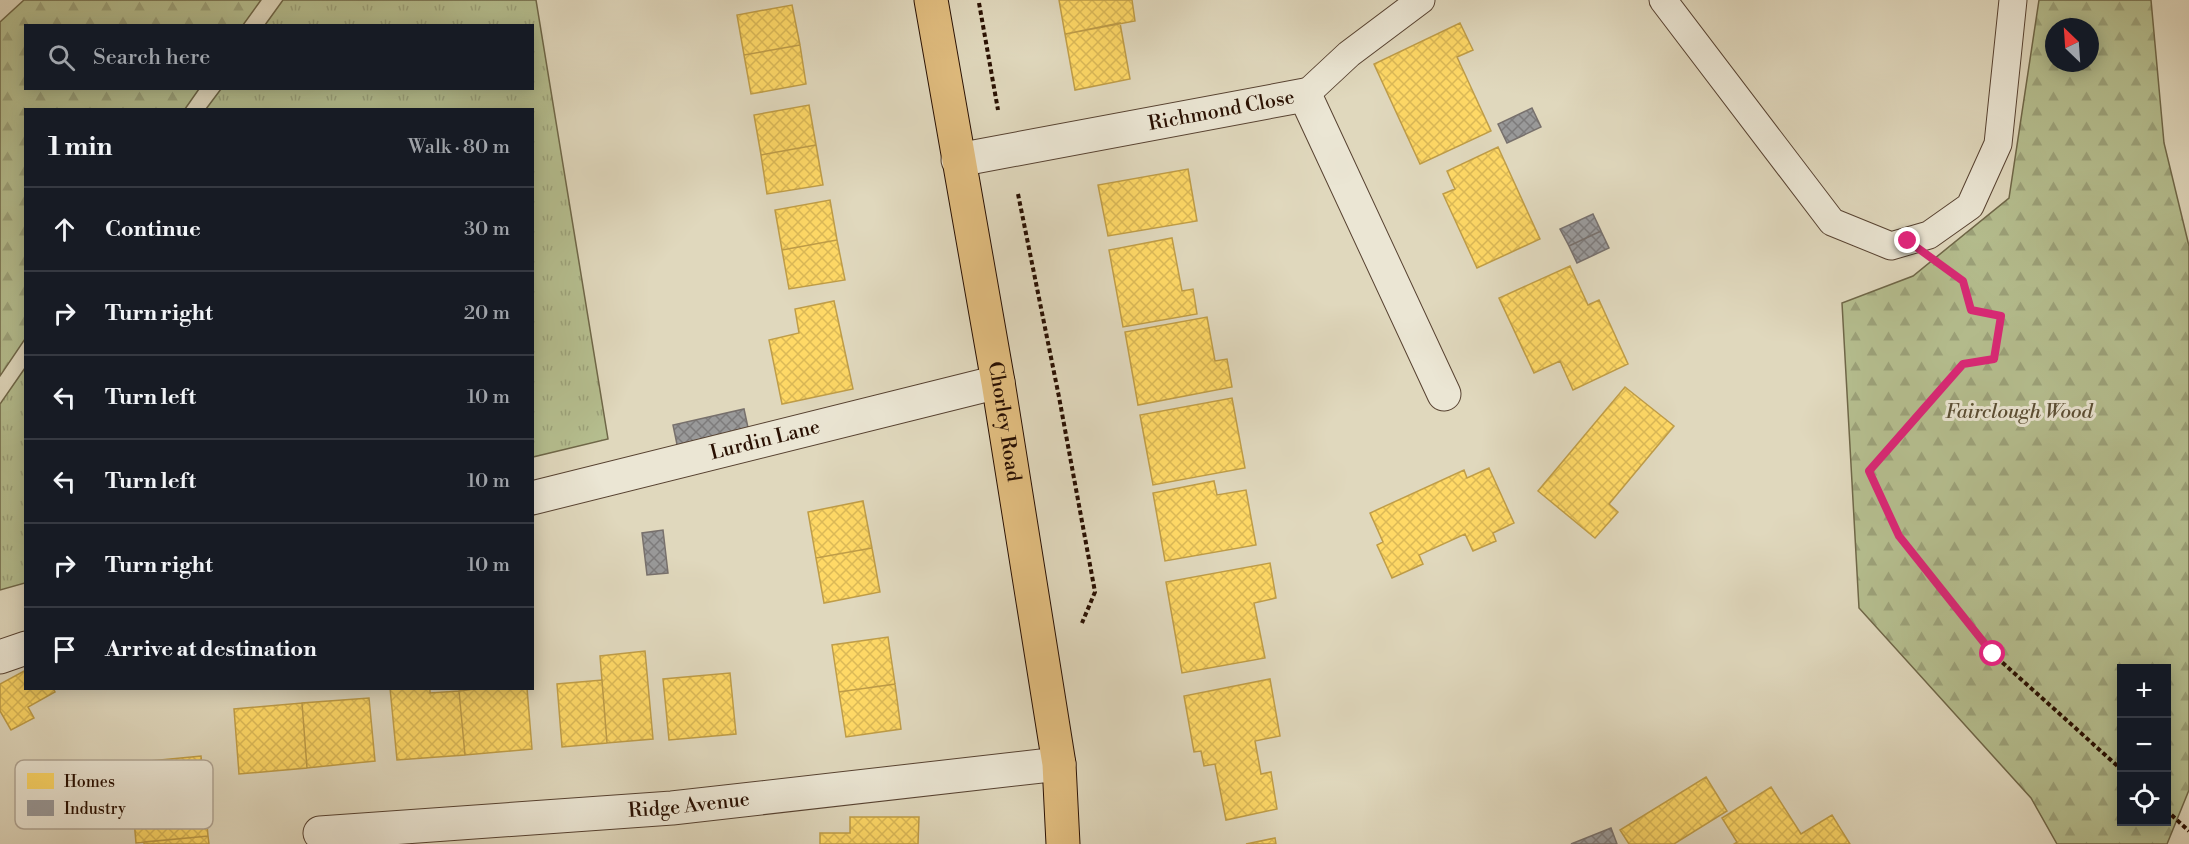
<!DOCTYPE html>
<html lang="en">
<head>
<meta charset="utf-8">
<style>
	body { margin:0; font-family:"Libre Bodoni",serif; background:#20242c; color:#f1f3f6 }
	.controls { position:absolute; right:18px; bottom:18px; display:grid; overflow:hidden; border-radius:0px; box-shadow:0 3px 15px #0003 }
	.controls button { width:54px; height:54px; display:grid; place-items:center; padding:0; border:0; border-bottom:2px solid #363941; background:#171b24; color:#f1f3f6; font:30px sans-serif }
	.compass { position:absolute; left:2045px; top:18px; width:54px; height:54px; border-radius:50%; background:#171b24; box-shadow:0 3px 15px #0003; rotate:335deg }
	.stop { position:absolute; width:18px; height:18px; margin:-14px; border:4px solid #db2777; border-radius:50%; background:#fff }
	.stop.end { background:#db2777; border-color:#fff; box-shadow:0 2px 6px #0008 }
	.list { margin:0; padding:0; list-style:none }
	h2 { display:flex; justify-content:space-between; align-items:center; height:78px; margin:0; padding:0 24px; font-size:26px }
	h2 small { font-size:20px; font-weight:400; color:#9ea1a6 }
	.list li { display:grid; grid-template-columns:39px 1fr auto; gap:18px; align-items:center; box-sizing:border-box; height:84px; padding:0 24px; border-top:2px solid #363941 }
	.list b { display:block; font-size:22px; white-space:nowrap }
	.list em { font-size:20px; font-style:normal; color:#9ea1a6 }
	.icon { flex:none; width:33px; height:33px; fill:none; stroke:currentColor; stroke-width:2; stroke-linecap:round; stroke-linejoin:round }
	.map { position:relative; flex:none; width:2189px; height:844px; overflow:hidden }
	.search { position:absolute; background:#171b24; box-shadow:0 3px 15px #0003; left:24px; top:24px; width:510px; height:66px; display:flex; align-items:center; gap:15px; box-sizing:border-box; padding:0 21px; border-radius:0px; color:#9ea1a6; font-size:22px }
	.panel { position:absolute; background:#171b24; box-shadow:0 3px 15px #0003; left:24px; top:108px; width:510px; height:582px; border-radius:0px }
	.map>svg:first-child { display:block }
	.grass { fill:url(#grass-tufts); stroke:#6f6748; stroke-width:1.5 }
	.forest { fill:url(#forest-firs); stroke:#6f6748; stroke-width:1.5; fill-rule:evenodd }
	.homes { fill:url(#homes-cross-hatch); stroke:#bf9d48; stroke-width:1.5 }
	.industry { fill:url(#industry-cross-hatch); stroke:#77706c; stroke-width:1.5 }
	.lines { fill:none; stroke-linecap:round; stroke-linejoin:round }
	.service-casing { stroke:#574231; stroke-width:29 }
	.minor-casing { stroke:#574231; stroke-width:35 }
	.primary-casing { stroke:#291002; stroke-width:35 }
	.path { stroke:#291002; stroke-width:4; stroke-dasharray:4.5 3; stroke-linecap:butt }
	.service { stroke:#ebe6d4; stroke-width:27 }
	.minor { stroke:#ebe6d4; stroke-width:33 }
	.primary { stroke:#e0bc7e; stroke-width:33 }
	.route { stroke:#db2777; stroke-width:8 }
	.labels { text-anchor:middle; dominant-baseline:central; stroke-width:6; stroke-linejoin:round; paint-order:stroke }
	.street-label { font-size:20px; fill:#291002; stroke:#ebe6d4 }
	.park-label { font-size:20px; font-style:italic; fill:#5a4d33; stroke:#ebe6d4 }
	.key { fill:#ebe6d4; stroke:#b1a695; stroke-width:1.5 }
	.key-label { font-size:16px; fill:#291002 }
</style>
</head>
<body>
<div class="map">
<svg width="2189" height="844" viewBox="0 0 2189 844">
	<defs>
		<pattern id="grass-tufts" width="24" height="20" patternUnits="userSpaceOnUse" patternTransform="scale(1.5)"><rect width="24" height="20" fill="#b5be8f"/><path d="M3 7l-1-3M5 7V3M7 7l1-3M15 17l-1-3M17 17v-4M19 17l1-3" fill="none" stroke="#9ca27a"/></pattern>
		<pattern id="forest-firs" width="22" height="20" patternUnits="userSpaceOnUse" patternTransform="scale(1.5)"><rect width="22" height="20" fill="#b5be8f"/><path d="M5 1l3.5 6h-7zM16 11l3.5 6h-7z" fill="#9ca27a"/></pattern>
		<pattern id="homes-cross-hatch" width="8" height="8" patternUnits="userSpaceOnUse" patternTransform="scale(1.5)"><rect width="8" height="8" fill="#ffd966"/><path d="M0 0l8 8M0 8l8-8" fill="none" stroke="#dbb957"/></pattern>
		<pattern id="industry-cross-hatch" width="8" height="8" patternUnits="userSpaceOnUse" patternTransform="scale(1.5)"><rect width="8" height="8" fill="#999"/><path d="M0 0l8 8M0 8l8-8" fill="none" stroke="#7d7b7b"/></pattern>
	</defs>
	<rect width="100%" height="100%" fill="#e0d8bd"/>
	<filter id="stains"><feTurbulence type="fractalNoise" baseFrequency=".00333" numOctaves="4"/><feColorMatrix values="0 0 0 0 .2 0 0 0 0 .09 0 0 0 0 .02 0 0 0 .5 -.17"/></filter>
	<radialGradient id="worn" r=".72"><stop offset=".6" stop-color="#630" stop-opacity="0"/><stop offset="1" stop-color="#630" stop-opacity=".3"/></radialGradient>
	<!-- grass -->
	<path class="grass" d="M283,0H536L608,439L533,457L532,110L206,109L221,89L532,88V26L265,25Z
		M25,368V583L0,590V404Z"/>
	<!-- forest -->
	<path class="forest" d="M24,0H261L243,25L26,26V88L199,89L185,109L26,110L25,339L0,376V22Z
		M2039,0H2151L2164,143L2189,246V790L2167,844H2057L2031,798L1859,608L1842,303L1913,276L2009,198ZM2054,27H2090V63H2054ZM2122,668H2166V822H2122Z"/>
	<!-- homes -->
	<path class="homes" d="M1059,0H1132L1135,21L1065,34Z
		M792,5L800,45L744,55L737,15Z
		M1120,23L1130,79L1075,90L1065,34Z
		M1460,23L1473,50L1457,57L1491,131L1420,164L1374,64Z
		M800,45L806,84L751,94L744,55Z
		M809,105L816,145L761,155L754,115Z
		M816,145L823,185L767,194L761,155Z
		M1498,147L1540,239L1477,268L1443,194L1455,189L1447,171Z
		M1188,169L1197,221L1108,236L1098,185Z
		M830,200L837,240L782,250L775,210Z
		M1172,238L1182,291L1193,289L1197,314L1123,327L1109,250Z
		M837,240L845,280L789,289L782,250Z
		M1570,266L1588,305L1599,300L1628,364L1573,390L1560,361L1534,373L1499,298Z
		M834,301L853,389L782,404L769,340L799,333L795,309Z
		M1207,317L1215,361L1227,359L1232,387L1138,405L1125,332Z
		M1625,387L1674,426L1609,504L1618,512L1595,538L1538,491Z
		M1232,398L1245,468L1153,485L1140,415Z
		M1489,468L1514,523L1493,533L1496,541L1473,551L1465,534L1419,555L1423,564L1392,578L1377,545L1383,542L1370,513L1464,470L1467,478Z
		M1214,481L1217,495L1246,490L1256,545L1165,561L1153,493Z
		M863,501L872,548L816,558L808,512Z
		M872,548L880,592L824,603L816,558Z
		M1270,563L1276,598L1254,603L1265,658L1182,673L1166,582Z
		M888,637L895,684L839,692L832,645Z
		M645,651L653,739L607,743L600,656Z
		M26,670V688H53L55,692L28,707L34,718L11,730L0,711V684Z
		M730,673L736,734L669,740L663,679Z
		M1270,679L1280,736L1255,741L1261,774L1271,772L1277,809L1226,820L1215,764L1204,766L1201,751L1194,752L1184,696Z
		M602,680L607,743L562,747L557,684Z
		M895,684L901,729L846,737L839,692Z
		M390,688H430V693L459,691L465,755L397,760Z
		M482,688H527L532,749L465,755L459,691Z
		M369,698L375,761L307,768L302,703Z
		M302,703L307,768L239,774L234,709Z
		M201,756L208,836L136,843L129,763Z
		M1706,777L1727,811L1674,844H1629L1620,830Z
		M1771,787L1801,834L1832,815L1850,844H1734L1737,842L1722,818Z
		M850,817H919L918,844H820V833H850Z
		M208,836L209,844H144V842Z
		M1275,838L1276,844H1246Z"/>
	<!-- industry -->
	<path class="industry" d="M1532,108L1541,127L1507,143L1498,124Z
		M1593,214L1601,231L1569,246L1560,229Z
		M1601,231L1609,248L1577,263L1569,246Z
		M744,409L750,437L679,454L673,425Z
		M663,530L668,573L647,575L642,533Z
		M1611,828L1617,844H1571Z"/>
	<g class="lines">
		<defs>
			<path id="service" d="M1663,0L1832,222L1891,246L1929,235L1970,206L1998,144L2013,0
				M1305,95L1349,54L1421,0"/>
			<g id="minor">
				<path id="s1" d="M958,160L1305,95L1444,394"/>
				<path id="s2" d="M532,498L998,382"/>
				<path d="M0,657L26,648"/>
				<path id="s3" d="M320,833L672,808L1059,764"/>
			</g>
			<g id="primary">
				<path id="s4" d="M931,0L998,382L1059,764L1063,844"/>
			</g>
		</defs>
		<!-- service casing -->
		<use href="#service" class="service-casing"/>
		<!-- minor casing -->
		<use href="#minor" class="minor-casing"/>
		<!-- primary casing -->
		<use href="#primary" class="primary-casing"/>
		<!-- path -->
		<path class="path" d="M979,3L998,110
			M1018,194L1059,397L1095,592L1082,623
			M1947,270L1963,281L1971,310L2001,316L1994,359L1963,364L1869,471L1899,536L1993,654L2122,770
			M2166,810L2189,831"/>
		<!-- service -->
		<use href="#service" class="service"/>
		<!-- minor -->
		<use href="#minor" class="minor"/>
		<!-- primary -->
		<use href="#primary" class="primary"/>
	</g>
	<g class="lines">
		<!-- route -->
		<path class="route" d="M1908,241L1963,281L1971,310L2001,316L1994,359L1963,364L1869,471L1899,536L1993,654"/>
	</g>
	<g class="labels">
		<!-- street labels -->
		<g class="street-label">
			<text stroke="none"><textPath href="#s1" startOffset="268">Richmond Close</textPath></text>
			<text stroke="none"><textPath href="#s4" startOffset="428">Chorley Road</textPath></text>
			<text stroke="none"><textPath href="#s2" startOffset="240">Lurdin Lane</textPath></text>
			<text stroke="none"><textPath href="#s3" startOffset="370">Ridge Avenue</textPath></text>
		</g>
		<!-- park labels -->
		<g class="park-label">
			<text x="2019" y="412">Fairclough Wood</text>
		</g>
	</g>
	<!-- legend -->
	<rect x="15" y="760" width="198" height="69" rx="9" class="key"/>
	<rect x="27" y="773" width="27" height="16" fill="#ffd966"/>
	<rect x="27" y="800" width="27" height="16" fill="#999"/>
	<g class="key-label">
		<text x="64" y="787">Homes</text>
		<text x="64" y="814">Industry</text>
	</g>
	<rect width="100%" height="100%" filter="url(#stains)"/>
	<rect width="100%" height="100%" fill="url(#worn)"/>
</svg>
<div class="controls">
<button>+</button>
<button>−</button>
<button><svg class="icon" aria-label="locate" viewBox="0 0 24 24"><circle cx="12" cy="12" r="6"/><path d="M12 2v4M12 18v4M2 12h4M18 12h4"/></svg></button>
</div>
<svg class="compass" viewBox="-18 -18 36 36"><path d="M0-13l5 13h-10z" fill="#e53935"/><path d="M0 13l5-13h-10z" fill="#9ea1a6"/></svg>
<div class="stop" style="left:1993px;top:654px"></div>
<div class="stop end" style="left:1908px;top:241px"></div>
<div class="search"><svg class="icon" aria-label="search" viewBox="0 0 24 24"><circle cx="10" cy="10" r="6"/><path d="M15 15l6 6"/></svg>Search here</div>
<section class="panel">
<h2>1 min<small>Walk · 80 m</small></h2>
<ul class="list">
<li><svg class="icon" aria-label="ahead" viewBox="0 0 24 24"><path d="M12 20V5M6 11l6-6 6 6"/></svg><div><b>Continue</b></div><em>30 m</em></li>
<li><svg class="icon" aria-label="right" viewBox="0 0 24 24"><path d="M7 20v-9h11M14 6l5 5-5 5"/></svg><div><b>Turn right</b></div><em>20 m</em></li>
<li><svg class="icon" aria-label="left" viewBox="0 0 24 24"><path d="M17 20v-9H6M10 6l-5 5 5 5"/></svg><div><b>Turn left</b></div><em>10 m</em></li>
<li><svg class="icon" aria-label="left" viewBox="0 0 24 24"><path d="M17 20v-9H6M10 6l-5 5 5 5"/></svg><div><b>Turn left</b></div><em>10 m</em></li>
<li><svg class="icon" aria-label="right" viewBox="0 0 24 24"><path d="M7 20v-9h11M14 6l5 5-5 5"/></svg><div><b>Turn right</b></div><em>10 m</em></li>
<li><svg class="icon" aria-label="arrive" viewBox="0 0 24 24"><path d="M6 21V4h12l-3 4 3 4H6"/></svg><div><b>Arrive at destination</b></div></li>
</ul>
</section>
</div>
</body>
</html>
